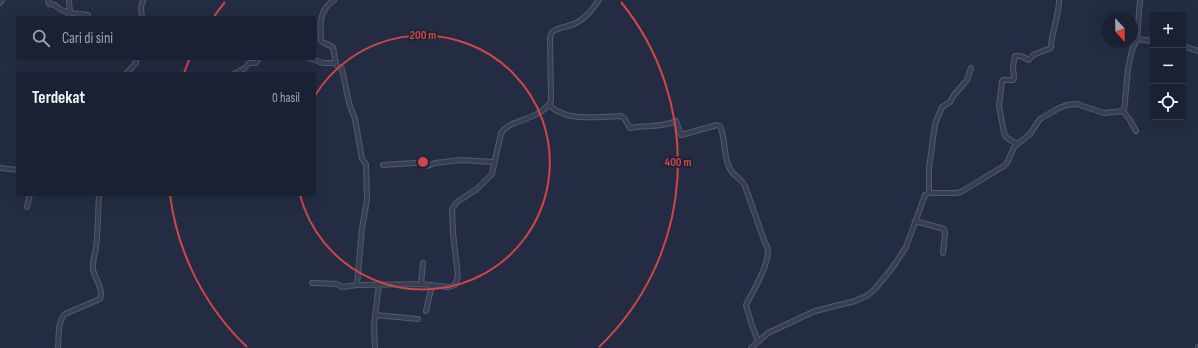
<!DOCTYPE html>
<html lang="id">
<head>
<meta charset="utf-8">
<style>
	body { margin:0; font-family:"Sofia Sans Condensed",sans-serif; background:#23293a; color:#f1f3f6 }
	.controls { position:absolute; right:12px; top:12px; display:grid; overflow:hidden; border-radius:4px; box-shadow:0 4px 16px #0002 }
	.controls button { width:36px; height:36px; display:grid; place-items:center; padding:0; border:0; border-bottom:1px solid #383e4d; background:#1a2132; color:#f1f3f6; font:20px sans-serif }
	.compass { position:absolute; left:1102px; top:12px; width:36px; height:36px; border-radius:50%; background:#1a2132; box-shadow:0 4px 16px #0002; rotate:158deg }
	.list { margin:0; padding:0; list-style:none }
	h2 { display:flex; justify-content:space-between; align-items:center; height:52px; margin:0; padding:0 16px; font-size:17px }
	h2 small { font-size:13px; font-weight:400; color:#9fa3ac }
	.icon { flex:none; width:22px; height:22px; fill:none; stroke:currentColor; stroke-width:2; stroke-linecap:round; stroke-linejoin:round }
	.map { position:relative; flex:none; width:1198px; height:348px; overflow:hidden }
	.search { position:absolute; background:#1a2132; box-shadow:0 4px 16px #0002; left:16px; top:16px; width:300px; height:44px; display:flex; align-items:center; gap:10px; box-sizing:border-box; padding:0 14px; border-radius:4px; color:#9fa3ac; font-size:15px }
	.panel { position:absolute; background:#1a2132; box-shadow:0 4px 16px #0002; left:16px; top:72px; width:300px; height:124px; border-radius:4px }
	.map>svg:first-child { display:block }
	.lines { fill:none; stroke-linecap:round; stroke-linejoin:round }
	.street-casing { stroke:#525a6c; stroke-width:6 }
	.street { stroke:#373f51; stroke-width:4 }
	.ring { fill:none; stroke:#cf4549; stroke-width:2 }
	.centre { fill:#cf4549; stroke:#1c2436; stroke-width:2 }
	.ring-label { font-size:12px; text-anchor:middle; font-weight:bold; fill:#cf4549; stroke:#1c2436; stroke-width:3.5; stroke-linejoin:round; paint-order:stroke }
</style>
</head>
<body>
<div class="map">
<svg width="1198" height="348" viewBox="0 0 1198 348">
	<rect width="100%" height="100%" fill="#232c42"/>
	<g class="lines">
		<defs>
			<path id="street" d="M48,0L49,4L55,5L61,10L70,13L88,15
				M334,0C319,10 320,24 321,40L322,42L333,47L336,65L342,69L349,103L355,119L362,159L366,164L367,200L362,228L357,285L421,284L449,287L455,285L458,276L453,233L452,209L457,202L477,189L492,174L501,133C511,118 540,121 551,101L550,37L552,32C559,27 568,27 576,23C586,18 593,9 599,0
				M0,3L2,0
				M68,18L70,13L69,0
				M142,18L141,7L143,0
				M1137,39L1153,41
				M1183,46L1198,51
				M309,58L323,63H335
				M126,74L136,63V58
				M234,74L245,68L249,63H256L259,58
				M549,104C562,122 600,117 621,116L624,118L630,128C645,125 662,128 676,121L681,135L717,125L720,126C726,140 723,154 729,167C733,176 741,178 745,186L765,243C776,256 752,292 746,305L751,323L758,341
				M1123,111L1130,120L1136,131
				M1017,144L1007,138L1004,133L999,106L1002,81L1003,80H1013L1014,78L1013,66L1015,56H1021L1029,60L1033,55L1051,48C1051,32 1059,17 1059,0
				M383,165L414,163H421L427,166L435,163L461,160L494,162
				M0,168L18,170
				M929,193V168L935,124L942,107L950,102L954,95L967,80L971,68
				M27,207L30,194
				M915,221L944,229L945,233L943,253
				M312,283L337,284L342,287L357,285
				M421,284L423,263
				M426,311L432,285
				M376,315L418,319
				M58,348C59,338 57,322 65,314L100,299C104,289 95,280 93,269C92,261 95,255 96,248C98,230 98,212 99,194
				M375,348L374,325L379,284
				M751,348L768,333L815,311L855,301L868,295L875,289L893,267L906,247L925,195L929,193H956L961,192L1004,166L1007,163L1014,147L1030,134L1040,119L1059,108L1067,105L1077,104L1104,113L1124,111L1128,69L1132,50L1137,39L1140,0
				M1198,348V347"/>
		</defs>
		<!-- street casing -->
		<use href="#street" class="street-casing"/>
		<!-- street -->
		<use href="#street" class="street"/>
	</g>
	<!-- distance rings -->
	<g class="ring">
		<path d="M314 97A127 127 0 1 1 300 195"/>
		<path d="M247 347A255 255 0 0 1 170 195M184 73A255 255 0 0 1 190 58M213 18A255 255 0 0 1 225 2M621 2A255 255 0 0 1 599 347"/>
	</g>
	<circle cx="423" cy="162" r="6" class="centre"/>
	<g class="ring-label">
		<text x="423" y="39">200 m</text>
		<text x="678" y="166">400 m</text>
	</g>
</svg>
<div class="controls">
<button>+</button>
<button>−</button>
<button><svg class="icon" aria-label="locate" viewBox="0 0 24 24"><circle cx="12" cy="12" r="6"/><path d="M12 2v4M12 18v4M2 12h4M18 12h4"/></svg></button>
</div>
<svg class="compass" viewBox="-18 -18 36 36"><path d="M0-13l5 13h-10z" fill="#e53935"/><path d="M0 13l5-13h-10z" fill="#9fa3ac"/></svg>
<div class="search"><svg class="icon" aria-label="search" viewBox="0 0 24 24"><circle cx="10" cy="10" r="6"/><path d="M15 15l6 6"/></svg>Cari di sini</div>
<section class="panel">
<h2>Terdekat<small>0 hasil</small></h2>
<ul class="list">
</ul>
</section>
</div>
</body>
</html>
